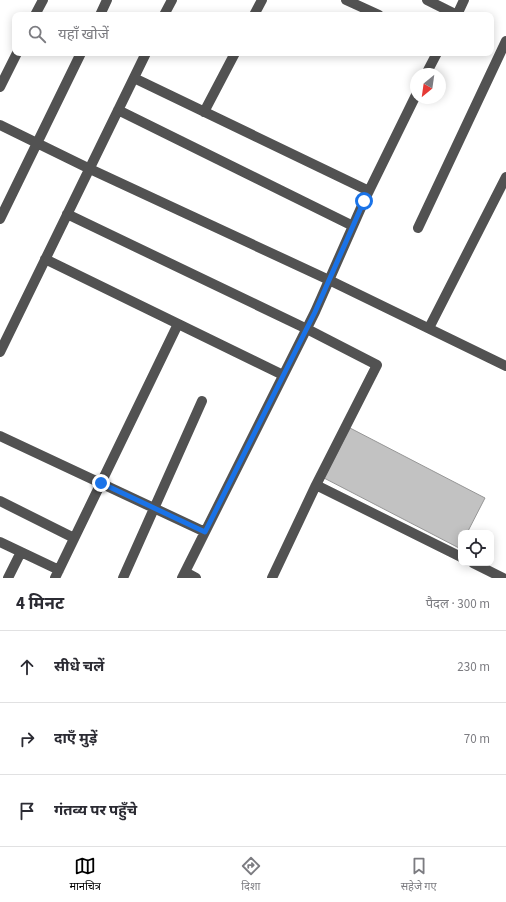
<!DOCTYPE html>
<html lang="hi">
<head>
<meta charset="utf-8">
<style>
	body { margin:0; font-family:"Source Sans 3","Noto Sans Devanagari",sans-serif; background:#f7f7f7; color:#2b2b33 }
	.controls { position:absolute; right:12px; bottom:12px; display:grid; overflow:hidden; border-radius:8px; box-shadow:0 2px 10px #0003 }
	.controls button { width:36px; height:36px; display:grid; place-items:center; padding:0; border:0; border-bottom:1px solid #e1e1e2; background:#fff; color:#2b2b33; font:20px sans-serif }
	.compass { position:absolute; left:410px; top:68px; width:36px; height:36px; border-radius:50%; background:#fff; box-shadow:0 2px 10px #0003; rotate:209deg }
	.stop { position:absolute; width:12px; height:12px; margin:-9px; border:3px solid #1a73e8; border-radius:50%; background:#fff }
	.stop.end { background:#1a73e8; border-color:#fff; box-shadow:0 1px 4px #0008 }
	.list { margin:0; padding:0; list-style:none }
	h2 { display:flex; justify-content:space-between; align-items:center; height:52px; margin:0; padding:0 16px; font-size:17px }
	h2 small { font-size:13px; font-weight:400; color:#7c7c81 }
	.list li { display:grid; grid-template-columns:26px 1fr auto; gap:12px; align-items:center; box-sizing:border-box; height:72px; padding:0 16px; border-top:1px solid #e1e1e2 }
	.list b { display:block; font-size:15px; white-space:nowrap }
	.list em { font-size:13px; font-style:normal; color:#7c7c81 }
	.icon { flex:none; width:22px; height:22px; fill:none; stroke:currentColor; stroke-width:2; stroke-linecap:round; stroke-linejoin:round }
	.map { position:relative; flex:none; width:506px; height:578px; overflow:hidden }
	.search { position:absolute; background:#fff; box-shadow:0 2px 10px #0003; left:12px; right:12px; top:12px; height:44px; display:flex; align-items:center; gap:10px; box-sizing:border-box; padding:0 14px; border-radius:8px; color:#7c7c81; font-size:15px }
	.sheet { height:268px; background:#fff }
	nav { display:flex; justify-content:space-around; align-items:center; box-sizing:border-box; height:56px; border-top:1px solid #e1e1e2; background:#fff; font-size:11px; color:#7c7c81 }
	nav a { display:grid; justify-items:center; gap:2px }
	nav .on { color:#000 }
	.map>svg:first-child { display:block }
	.building { fill:#c2c2c2; stroke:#969696 }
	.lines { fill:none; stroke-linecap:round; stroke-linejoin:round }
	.minor { stroke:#525252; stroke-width:10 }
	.route { stroke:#1a73e8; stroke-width:5 }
</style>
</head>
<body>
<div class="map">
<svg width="506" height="578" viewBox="0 0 506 578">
	<rect width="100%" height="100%" fill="#fff"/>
	<!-- building -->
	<path class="building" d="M350,428L485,498L467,533H461V544L459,548L324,478Z"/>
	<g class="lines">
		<!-- minor -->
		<path class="minor" d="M346,0L379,15
			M427,0L457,15
			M35,15L43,0
			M100,15L107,0
			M164,15L172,0
			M254,15L262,0
			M457,15L464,0
			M426,74L437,53
			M134,78L369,191
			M0,87L17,53
			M118,110L353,226
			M204,112L235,53
			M0,125L90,169L329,280L506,366
			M67,214L307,329L377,365L316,485L272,578
			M0,219L81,53
			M418,228L506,41
			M45,259L283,375
			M429,328L506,177
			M0,352L146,53
			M0,436L205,532
			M316,485L461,557
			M0,501L74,538
			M0,542L59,570
			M473,563L503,578
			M185,572L196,578
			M8,578L21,552
			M55,578L178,324
			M123,578L202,401
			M182,578L315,312L364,201L416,95"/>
	</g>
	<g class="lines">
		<!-- route -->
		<path class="route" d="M101,483L205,532L315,312L364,201"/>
	</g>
</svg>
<div class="controls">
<button><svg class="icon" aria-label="locate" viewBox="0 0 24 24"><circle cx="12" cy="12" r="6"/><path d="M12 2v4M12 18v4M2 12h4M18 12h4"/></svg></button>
</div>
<svg class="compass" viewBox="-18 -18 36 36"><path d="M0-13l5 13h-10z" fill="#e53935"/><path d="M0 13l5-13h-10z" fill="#7c7c81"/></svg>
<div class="stop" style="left:364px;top:201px"></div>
<div class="stop end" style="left:101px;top:483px"></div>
<div class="search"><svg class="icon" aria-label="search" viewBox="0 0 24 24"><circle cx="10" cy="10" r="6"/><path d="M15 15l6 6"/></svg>यहाँ खोजें</div>
</div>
<section class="sheet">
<h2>4 मिनट<small>पैदल · 300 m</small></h2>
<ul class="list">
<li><svg class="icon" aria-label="ahead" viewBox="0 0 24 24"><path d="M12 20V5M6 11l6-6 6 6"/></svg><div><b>सीधे चलें</b></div><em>230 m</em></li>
<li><svg class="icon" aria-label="right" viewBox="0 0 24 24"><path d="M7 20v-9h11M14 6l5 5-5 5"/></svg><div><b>दाएँ मुड़ें</b></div><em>70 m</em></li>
<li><svg class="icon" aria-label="arrive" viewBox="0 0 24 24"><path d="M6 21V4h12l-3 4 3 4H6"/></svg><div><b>गंतव्य पर पहुँचे</b></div></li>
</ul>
</section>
<nav>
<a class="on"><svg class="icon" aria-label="map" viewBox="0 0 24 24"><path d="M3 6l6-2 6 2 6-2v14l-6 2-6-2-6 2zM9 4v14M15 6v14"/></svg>मानचित्र</a>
<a><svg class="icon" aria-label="directions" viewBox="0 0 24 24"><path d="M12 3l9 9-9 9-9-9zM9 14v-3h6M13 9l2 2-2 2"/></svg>दिशा</a>
<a><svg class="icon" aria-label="saved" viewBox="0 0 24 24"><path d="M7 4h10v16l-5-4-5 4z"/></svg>सहेजे गए</a>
</nav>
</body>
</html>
